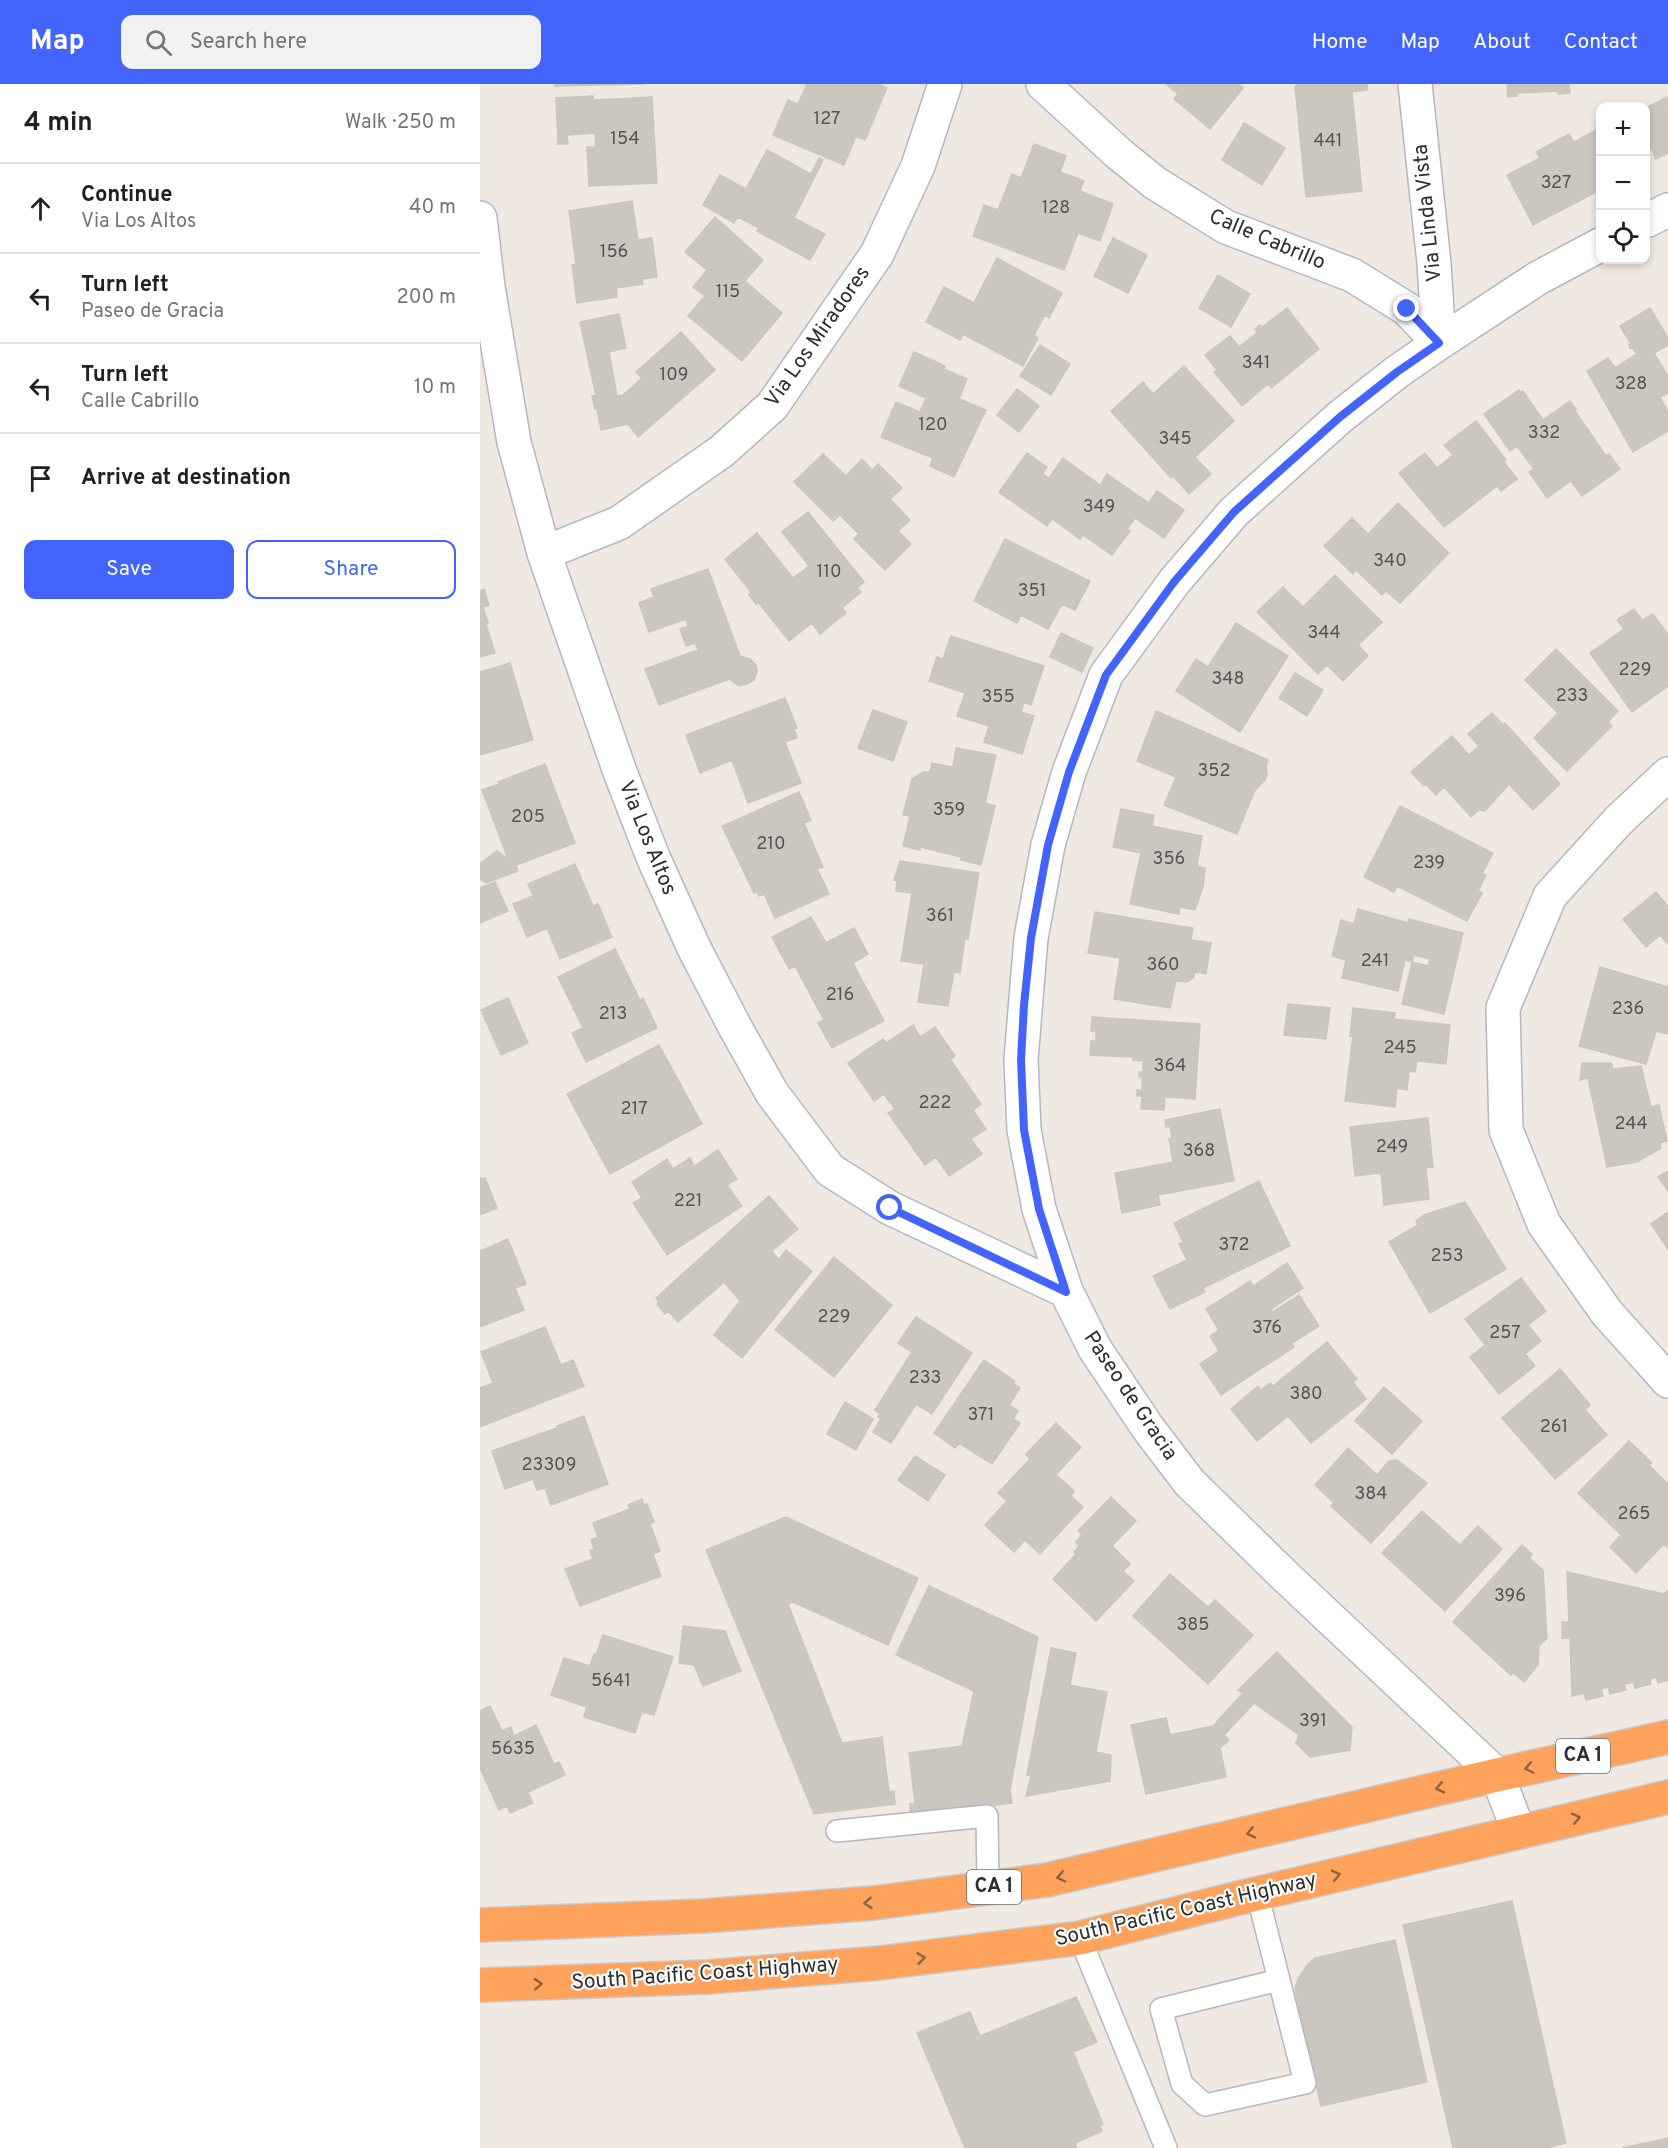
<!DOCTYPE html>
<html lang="en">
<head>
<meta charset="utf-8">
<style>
	body { margin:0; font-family:Overpass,sans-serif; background:#f2f2f2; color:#202124 }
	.controls { position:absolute; right:18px; top:18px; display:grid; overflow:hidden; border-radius:12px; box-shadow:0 3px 9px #0003 }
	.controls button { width:54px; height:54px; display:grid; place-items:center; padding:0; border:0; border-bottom:2px solid #e0e0e0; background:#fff; color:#202124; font:30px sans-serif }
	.stop { position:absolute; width:18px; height:18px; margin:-14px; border:4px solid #4264fb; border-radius:50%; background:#fff }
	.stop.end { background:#4264fb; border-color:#fff; box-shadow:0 2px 6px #0008 }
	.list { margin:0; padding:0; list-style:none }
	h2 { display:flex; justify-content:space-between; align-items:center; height:78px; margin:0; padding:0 24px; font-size:26px }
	h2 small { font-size:20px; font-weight:400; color:#757577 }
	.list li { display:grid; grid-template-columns:39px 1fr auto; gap:18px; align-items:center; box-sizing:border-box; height:90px; padding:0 24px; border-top:2px solid #e0e0e0 }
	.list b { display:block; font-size:22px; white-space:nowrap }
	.list p { margin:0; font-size:20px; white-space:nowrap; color:#757577 }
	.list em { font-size:20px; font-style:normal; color:#757577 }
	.actions { display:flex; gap:12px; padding:18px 24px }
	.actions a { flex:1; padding:14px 0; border:2px solid #4264fb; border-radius:12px; text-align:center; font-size:21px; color:#4264fb }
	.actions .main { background:#4264fb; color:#fff }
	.icon { flex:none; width:33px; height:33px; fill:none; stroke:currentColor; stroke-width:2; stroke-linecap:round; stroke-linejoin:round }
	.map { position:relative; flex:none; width:1188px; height:2064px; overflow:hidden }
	header { display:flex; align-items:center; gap:36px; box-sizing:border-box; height:84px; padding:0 30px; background:#4264fb; color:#fff }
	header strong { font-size:28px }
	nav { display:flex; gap:33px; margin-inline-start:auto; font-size:21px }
	.search { width:420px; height:54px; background:#f2f2f2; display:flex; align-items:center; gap:15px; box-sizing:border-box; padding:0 21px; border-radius:12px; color:#757577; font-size:22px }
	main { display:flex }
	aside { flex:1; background:#fff }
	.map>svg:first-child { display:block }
	.building { fill:#cbc7bf; stroke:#cbc5ba; stroke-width:1.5 }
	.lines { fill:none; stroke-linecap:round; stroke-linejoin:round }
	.lane-casing { stroke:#b4b7c1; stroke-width:24 }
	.street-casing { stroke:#b4b7c1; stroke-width:36 }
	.highway-casing { stroke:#c9c9c9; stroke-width:36 }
	.lane { stroke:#fff; stroke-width:21 }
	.street { stroke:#fff; stroke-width:33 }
	.highway { stroke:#ffa35c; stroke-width:33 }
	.oneway { stroke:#8c6343 }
	.route { stroke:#4264fb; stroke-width:8 }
	.labels { text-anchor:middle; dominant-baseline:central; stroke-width:4.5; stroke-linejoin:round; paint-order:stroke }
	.number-label { font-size:18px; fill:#555452 }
	.shield { fill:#fff; stroke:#6d6d6d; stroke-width:1.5 }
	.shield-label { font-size:20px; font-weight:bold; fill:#2e2e2e }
	.street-label { font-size:21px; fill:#2e2e2e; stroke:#fff }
</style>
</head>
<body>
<header>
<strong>Map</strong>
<div class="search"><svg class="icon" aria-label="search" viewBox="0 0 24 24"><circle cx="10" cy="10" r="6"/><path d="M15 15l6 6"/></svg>Search here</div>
<nav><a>Home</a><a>Map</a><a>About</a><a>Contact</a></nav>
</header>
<main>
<aside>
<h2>4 min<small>Walk · 250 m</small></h2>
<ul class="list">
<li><svg class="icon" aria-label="ahead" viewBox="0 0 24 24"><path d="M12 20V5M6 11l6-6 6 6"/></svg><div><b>Continue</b><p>Via Los Altos</p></div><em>40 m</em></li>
<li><svg class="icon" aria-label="left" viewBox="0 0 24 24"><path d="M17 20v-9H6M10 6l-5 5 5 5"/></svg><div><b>Turn left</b><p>Paseo de Gracia</p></div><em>200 m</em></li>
<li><svg class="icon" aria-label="left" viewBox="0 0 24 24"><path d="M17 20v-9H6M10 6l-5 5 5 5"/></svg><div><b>Turn left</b><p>Calle Cabrillo</p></div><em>10 m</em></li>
<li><svg class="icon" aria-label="arrive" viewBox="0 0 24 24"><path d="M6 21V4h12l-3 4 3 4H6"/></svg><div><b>Arrive at destination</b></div></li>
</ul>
<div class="actions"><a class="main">Save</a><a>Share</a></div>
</aside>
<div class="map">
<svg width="1188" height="2064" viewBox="0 0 1188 2064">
	<rect width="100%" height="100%" fill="#efe9e1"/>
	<!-- building -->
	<path class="building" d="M75,0H165L75,2Z
		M327,0H398L407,4L385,56L376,52L364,81L293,51L308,16L318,20Z
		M686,0H758L763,4L730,45L694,15L698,10Z
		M819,0H887V6L872,8L882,107L826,113L815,2Z
		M1027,0H1089L1090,9L1078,10V7L1037,9V12L1028,13Z
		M113,12L114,16L172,13L177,99L109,102L107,63H116L115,49L87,51L88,60H78L76,14Z
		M1187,13L1188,69L1176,75L1166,53V24Z
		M764,39L805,64L782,101L742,76Z
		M1120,44V106L1053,141L1027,91L1060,74L1056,68L1089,50L1094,58Z
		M554,60L586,72L580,88L604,97L600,107L633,120L620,157L598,149L584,186L493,152L504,121L518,126L532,90L541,94Z
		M287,66L331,90L339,74L343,76L314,134L345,150L330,176L277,147L279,144L258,133L254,139L223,121L240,91L266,105Z
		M152,117L158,156L172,154L177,193L162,195L163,200L136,204L137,213L97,219L92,181L96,180L89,127Z
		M235,133L283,176L265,197L302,229L262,277L208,232L225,212L213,203L227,186L205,168Z
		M633,154L667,171L648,209L614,192Z
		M517,174L582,209L569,234L565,231L554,251L558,254L543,282L483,250L480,256L446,238L464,203L494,219Z
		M738,191L770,210L751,243L719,224Z
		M807,224L839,265L791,304L788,300L762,322L734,288L737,286L725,271L750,252L759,263L777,249L775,245L780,241L782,243Z
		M1170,224L1188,254V261L1174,269L1188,292V309L1180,313L1188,328V347L1153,368L1107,287L1128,274L1135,284L1157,270L1152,263L1150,264L1149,261L1151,260L1140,242Z
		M139,230L146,264L129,268L137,312L143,311L162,294L156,288L201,248L235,286L158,353L148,340L121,346L117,325H115L112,312H116L100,238Z
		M560,261L590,280L571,311L540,292Z
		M434,268L465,282L464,285L487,295L479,315L506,326L474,393L450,382L453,374L401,353L416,318L440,328L446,314L419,302Z
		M704,282L754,337L715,373L731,390L709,410L693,392L691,394L631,327L663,298L673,310Z
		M537,305L559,322L539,348L517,331Z
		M1039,306L1041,309L1043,307L1063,336L1090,317L1096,325L1095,327L1126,372L1129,370L1140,385L1102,412L1091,397L1067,414L1049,388L1054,385L1037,362L1030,367L1004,330Z
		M996,337L1026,376L1024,378L1037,395L1021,407L1017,402L964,443L919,389L945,369L957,384L973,371L964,361Z
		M547,369L567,383L563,390L569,394L583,374L620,401L627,390L669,419L677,407L704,426L684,454L655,434L647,445L650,447L632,471L603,451L600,455L572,435L567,442L519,408Z
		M343,370L366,392L382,375L392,386L398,380L422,404L410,415L430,436L418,447L431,460L405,486L374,455L379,450L360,431L353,437L314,398Z
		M918,419L969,469L920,519L906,507L902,511L876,486L873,490L844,462L872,434L888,450Z
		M328,428L384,498L377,504L381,508L362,524L366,529L340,550L332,539L309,557L278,518L276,520L269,511L271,508L245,475L277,449L313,494L329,482L302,448Z
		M525,455L610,497L595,526L582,520L568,545L541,531L537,539L494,517Z
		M228,485L260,572L270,575L276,581L277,588L274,596L267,600L259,602L249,595L179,621L165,585L218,566L215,559L206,562L200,545L208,542L206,535L169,548L159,519L174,513L171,505Z
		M855,491L902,538L878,561L888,572L863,597L847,581L838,590L777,528L803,503L823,523Z
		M4,505L9,521L3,523L8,539L6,540L15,569L0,573V507Z
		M1154,525L1162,536L1173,530L1188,551V602L1152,628L1110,569L1144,545L1137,536Z
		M756,539L808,572L760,648L696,607L716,575L728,583Z
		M581,549L613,564L602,588L570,573Z
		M471,552L564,582L551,621L544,618L541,628L554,632L542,670L504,658L509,642L477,632L485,609L449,597L457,573L463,575Z
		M1076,565L1138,627L1128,638L1132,642L1087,687L1054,654L1078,629L1045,596Z
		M30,579L53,656L0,671V588Z
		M815,589L843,606L827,632L799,614Z
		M305,614L317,644L314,645L317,654L305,658L321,699L268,719L252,676L220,689L206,651Z
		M393,626L427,638L413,677L378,664Z
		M676,627L788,676L786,682L787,691L785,696L775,706L757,750L684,721L696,693L657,677Z
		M1012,629L1023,641L1025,639L1080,700L1053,726L1029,700L1005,727L999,726L991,733L964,703L956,711L946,700L944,702L931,688L972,652L989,671L999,662L988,650Z
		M476,664L516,671L505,719L515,722L501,781L481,776V773L440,763V766L423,762L430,732L423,731L432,695L443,688H450L452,679L473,683Z
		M65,680L95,759L36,781L38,787L6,799L0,795L1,779L17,767L28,775L2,706L19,700L18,698Z
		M319,708L331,736L324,739L343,783L337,785L349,810L295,834L284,810L279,812L277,808L274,809L242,742Z
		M920,722L1013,769L1002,790L1006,791L998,807L1002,809L987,837L917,802L914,808L884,793Z
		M641,725L674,731L672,742L722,752L717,782L725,784L723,803L715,826L700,823L699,830L650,820L661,769L633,763Z
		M420,777L499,789L488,855L485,854L480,889L474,888L468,922L438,918L444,880L421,877L432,809L416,807L417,797L414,796Z
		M95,780L113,822L118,820L132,853L80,875L67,844L47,853L33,820L53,812L48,800Z
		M15,798L28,827L0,839V804Z
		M1176,808L1188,823V860L1180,851L1166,863L1143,835Z
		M878,825L928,839L929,835L983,849L964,930L922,920L932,878L948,882L950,875L934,871L932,878L925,876L918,907L862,894L866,876L852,872L861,836L874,840Z
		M615,828L713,844L711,856L731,859L726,890L715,888L713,894L707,898L696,897L690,924L634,915L640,874L608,869Z
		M331,833L346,859L374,844L388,870L373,879L404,937L352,964L338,939L344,936L315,882L309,885L292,853Z
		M135,865L160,916L163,914L177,944L106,978L92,949L103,944L78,893Z
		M1120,883L1188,903V950L1176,947L1166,980L1099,962Z
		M28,914L48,959L21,971L1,926Z
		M808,920L850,924L846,955L804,951Z
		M873,924L915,929L914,935L970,941L966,980L937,977L935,988L929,987L927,1006L917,1004L915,1023L865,1017L873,952H870Z
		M612,933L720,940L715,1015L685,1013L684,1026L661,1025L662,1012H657V1006L662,1007V993H659V988H663V977L653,976V973L610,971L611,957H616V947H611Z
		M433,941L440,953L455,943L475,972L470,975L501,1020L493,1026L506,1045L491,1055L502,1070L469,1092L456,1073L445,1081L408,1029L415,1025L404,1010L394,1017L368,979L403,955L406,959Z
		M179,961L222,1040L130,1090L87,1010Z
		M1102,979H1131L1133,985L1161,982L1171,1023L1179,1021L1187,1057L1180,1059L1181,1064L1157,1078L1127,1083L1108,994L1100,996Z
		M740,1025L754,1097L678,1111L680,1121L642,1129L635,1089L693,1078L689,1055L692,1054L690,1042L686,1043L685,1036Z
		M948,1034L953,1083L946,1084L949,1115L904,1121L901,1089L875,1092L870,1043Z
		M238,1066L257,1095L247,1101L262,1122L187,1171L153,1119L162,1114L152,1098L187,1075L193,1085L210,1074L214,1082Z
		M1188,1087V1107L1178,1093Z
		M0,1093L1,1095L5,1094L17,1124L0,1131Z
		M779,1097L810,1162L723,1204L725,1208L690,1225L673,1192L707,1176L699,1160L703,1158L694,1139Z
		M289,1112L318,1145L292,1167L299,1176L306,1166L332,1187L262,1274L234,1251L260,1217L244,1198L198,1238L188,1227L185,1230L177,1220L179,1218L176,1214Z
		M985,1118L1026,1185L950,1229L909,1158L938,1141L936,1137L944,1131Z
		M1188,1128V1165L1171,1140Z
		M28,1155L46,1200L35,1204L44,1226L0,1243V1167Z
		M354,1173L412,1221L354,1293L295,1246Z
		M807,1179L823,1204L791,1225L793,1228L819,1211L839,1242L812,1259L814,1263L741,1311L720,1280L739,1267L730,1252L739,1246L726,1225L770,1197L773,1202Z
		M1041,1194L1066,1227L1048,1241L1061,1257L1045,1270L1055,1282L1019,1310L990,1273L1005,1261L985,1235Z
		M436,1233L492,1269L452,1330L436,1320L411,1359L393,1348L401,1335L398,1333L400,1330L395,1326L432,1268L418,1259Z
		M65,1243L81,1281L93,1276L104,1302L0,1343V1304L13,1299L1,1268Z
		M847,1258L877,1295L873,1298L886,1315L831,1359L808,1332L777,1357L751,1325L778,1302L781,1306L790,1299L793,1302Z
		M504,1276L535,1297L533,1299L540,1304L529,1321L538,1327L533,1335L540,1339L512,1380L479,1359L475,1364L454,1349Z
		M1080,1285L1110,1321L1105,1326L1127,1351L1075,1395L1022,1334Z
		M904,1303L942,1337L912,1370L875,1337Z
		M365,1318L393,1335L376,1366L347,1350Z
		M104,1332L128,1400L71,1421L65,1404L57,1406L53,1395L25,1405L12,1367L77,1344V1342Z
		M576,1339L601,1363L576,1391L594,1407L591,1412L603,1423L560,1470L545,1456L534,1468L505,1441L527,1417L518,1409L550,1375L546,1370Z
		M1149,1357L1172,1379L1169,1381L1188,1400V1464L1184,1460L1156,1489L1130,1463L1141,1451L1098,1409Z
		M868,1364L897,1391L909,1377L917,1376L947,1399L891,1459L851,1422L854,1419L835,1401Z
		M435,1372L465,1391L448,1417L418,1396Z
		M631,1413L656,1437L632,1462L650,1480L643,1487L654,1497L616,1537L573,1495L596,1470L594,1468L599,1462L596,1458L602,1450L598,1447Z
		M162,1415L164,1421L167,1420L174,1438L170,1440L180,1467L173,1470L181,1492L100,1522L85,1485L113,1475L110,1466L114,1465L111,1456L118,1453L113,1439L150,1425L148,1421Z
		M942,1427L980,1461L998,1442L1022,1465L965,1527L902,1469Z
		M306,1433L438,1494L408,1561L313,1518L308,1520L362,1659L402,1653L409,1708L414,1707L415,1720L334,1730L226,1466Z
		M1042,1461L1052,1470L1049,1474L1063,1486L1067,1554L1059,1562L1058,1581L1044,1598L1033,1588L1031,1591L973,1538Z
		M1087,1488L1184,1510L1188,1506V1596L1178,1599L1176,1593L1170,1595L1171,1600L1155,1604L1154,1598L1144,1600L1146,1606L1130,1610L1128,1603L1121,1605L1123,1612L1106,1616L1104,1609L1092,1612L1090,1554H1082V1538H1089Z
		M690,1490L728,1523L735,1516L773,1551L728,1600L653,1532Z
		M449,1502L558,1553L530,1706L532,1719L431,1732L430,1720H435L429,1669L482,1662L494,1607L416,1571Z
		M203,1542L245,1547L261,1587L223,1602L214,1581L199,1579Z
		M123,1551L193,1573L174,1631L162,1628L155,1649L104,1633L107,1623L71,1611L84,1574L110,1582L114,1570L116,1571Z
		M571,1564L596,1569L590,1601L627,1608L616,1668L631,1671L630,1697L546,1712L551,1692L547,1691Z
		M797,1568L872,1643L870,1666L830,1673L816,1659L819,1651L774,1619L744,1651L749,1656L740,1664L746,1693L666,1710L651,1641L686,1634L690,1651L733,1642L763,1609L758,1606Z
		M10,1622L22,1647L31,1643L34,1652L56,1641L74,1680L79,1678L85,1691L48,1708L53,1719L30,1729L27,1722L19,1726L0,1684V1627Z
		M1032,1817L1086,2059L1066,2064H973L923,1841Z
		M915,1856L947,1998L841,2022L815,1905L818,1895L827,1881L835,1874Z
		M596,1913L617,1958L593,1968L623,2040L620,2042L622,2047L595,2059L597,2064H485L437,1949L490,1928L500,1952Z
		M1188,2054V2064H1142Z"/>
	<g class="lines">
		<defs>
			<path id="lane" d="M357,1747L507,1732L508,1804
				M777,1809L825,1999L725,2021L702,2000L681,1925L799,1896
				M600,1854L686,2064"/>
			<path id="street" d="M563,0L638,69L675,99L746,143L872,191L927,225L959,259
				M935,0L954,179L959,259
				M0,134L8,203L34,358L64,469L140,688L173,773L214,864L255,943L292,1009L350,1086L410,1124L586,1207
				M1166,137L1188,126
				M64,469L139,439L242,367L292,322L397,170L438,82L465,0
				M1188,690L1138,737L1070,812L1023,924L1026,1046L1064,1140L1127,1229L1188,1297
				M1039,1748L1017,1691L804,1491L709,1398L668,1344L615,1265L586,1207L559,1125L544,1046L541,976L551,854L568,761L589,688L626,591L694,498L754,428L860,333L917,288L959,259L1058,194L1120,161"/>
			<path id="highway" d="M0,1841L223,1832L394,1819L567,1796L1017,1691L1188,1653
				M0,1901L227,1893L400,1879L600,1854L759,1814L1188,1713"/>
		</defs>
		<!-- lane casing -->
		<use href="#lane" class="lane-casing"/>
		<!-- street casing -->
		<use href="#street" class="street-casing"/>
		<!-- highway casing -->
		<use href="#highway" class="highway-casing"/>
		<!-- lane -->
		<use href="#lane" class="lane"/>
		<!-- street -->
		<use href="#street" class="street"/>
		<!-- highway -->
		<use href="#highway" class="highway"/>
	</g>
	<!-- one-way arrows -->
	<defs><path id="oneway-chevron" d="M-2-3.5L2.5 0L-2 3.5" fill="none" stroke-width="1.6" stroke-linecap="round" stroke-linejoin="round" transform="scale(1.5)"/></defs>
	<g class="oneway">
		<use href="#oneway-chevron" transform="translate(1049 1684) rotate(168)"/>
		<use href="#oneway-chevron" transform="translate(960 1704) rotate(167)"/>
		<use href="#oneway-chevron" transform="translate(1096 1734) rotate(-13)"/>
		<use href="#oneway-chevron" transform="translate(771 1749) rotate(167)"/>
		<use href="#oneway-chevron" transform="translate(856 1791) rotate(-13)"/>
		<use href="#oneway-chevron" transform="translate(581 1793) rotate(167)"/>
		<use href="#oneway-chevron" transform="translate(388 1819) rotate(175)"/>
		<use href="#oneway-chevron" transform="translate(441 1874) rotate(-7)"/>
		<use href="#oneway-chevron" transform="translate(58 1900) rotate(-3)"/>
	</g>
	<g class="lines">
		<!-- route -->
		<path class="route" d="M410,1124L586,1208L559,1125L544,1046L541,976L544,921L551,854L568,761L589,688L626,591L694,498L754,428L860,333L917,288L959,259L927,225"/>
	</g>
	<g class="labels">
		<!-- number labels -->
		<g class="number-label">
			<text x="347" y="35">127</text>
			<text x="145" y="55">154</text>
			<text x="848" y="57">441</text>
			<text x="1076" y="99">327</text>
			<text x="576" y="124">128</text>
			<text x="134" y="168">156</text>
			<text x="248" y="208">115</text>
			<text x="776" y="279">341</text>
			<text x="194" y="291">109</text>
			<text x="1151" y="300">328</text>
			<text x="453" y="341">120</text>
			<text x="1064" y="349">332</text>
			<text x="695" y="355">345</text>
			<text x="619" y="423">349</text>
			<text x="910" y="477">340</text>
			<text x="349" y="488">110</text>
			<text x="552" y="507">351</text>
			<text x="844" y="549">344</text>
			<text x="1155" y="586">229</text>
			<text x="748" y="595">348</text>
			<text x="1092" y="612">233</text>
			<text x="518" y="613">355</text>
			<text x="734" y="687">352</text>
			<text x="469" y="726">359</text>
			<text x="48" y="733">205</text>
			<text x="291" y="760">210</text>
			<text x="689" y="775">356</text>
			<text x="949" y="779">239</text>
			<text x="460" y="832">361</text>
			<text x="895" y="877">241</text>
			<text x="683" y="881">360</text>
			<text x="360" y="911">216</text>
			<text x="1148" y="925">236</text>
			<text x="133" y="930">213</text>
			<text x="920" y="964">245</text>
			<text x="690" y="982">364</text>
			<text x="455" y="1019">222</text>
			<text x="154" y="1025">217</text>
			<text x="1151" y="1040">244</text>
			<text x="912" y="1063">249</text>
			<text x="719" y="1067">368</text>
			<text x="208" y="1117">221</text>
			<text x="754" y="1161">372</text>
			<text x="967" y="1172">253</text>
			<text x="354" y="1233">229</text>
			<text x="787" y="1244">376</text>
			<text x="1025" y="1249">257</text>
			<text x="445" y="1294">233</text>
			<text x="826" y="1310">380</text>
			<text x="501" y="1331">371</text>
			<text x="1074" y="1343">261</text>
			<text x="69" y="1381">23309</text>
			<text x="891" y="1410">384</text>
			<text x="1154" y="1430">265</text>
			<text x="1030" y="1512">396</text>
			<text x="713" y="1541">385</text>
			<text x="131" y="1597">5641</text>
			<text x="833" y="1637">391</text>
			<text x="33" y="1665">5635</text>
		</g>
		<!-- shield labels -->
		<g class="shield">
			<rect x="1076" y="1655" width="54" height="34" rx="4.5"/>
			<rect x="487" y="1786" width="54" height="34" rx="4.5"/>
		</g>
		<g class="shield-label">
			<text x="1103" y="1672">CA 1</text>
			<text x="514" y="1803">CA 1</text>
		</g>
		<!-- street labels -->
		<g class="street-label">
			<text transform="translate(948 129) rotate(-96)">Via Linda Vista</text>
			<text transform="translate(787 156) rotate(23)">Calle Cabrillo</text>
			<text transform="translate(338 253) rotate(-55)">Via Los Miradores</text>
			<text transform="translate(167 754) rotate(68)">Via Los Altos</text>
			<text transform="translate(650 1312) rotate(56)">Paseo de Gracia</text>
			<text transform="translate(706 1826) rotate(-13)">South Pacific Coast Highway</text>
			<text transform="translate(225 1890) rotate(-4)">South Pacific Coast Highway</text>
		</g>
	</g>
</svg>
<div class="controls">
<button>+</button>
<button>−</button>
<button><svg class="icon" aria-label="locate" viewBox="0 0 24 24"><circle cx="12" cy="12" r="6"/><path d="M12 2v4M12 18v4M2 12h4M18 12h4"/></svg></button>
</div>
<div class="stop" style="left:410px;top:1124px"></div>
<div class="stop end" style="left:927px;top:225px"></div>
</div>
</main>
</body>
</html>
